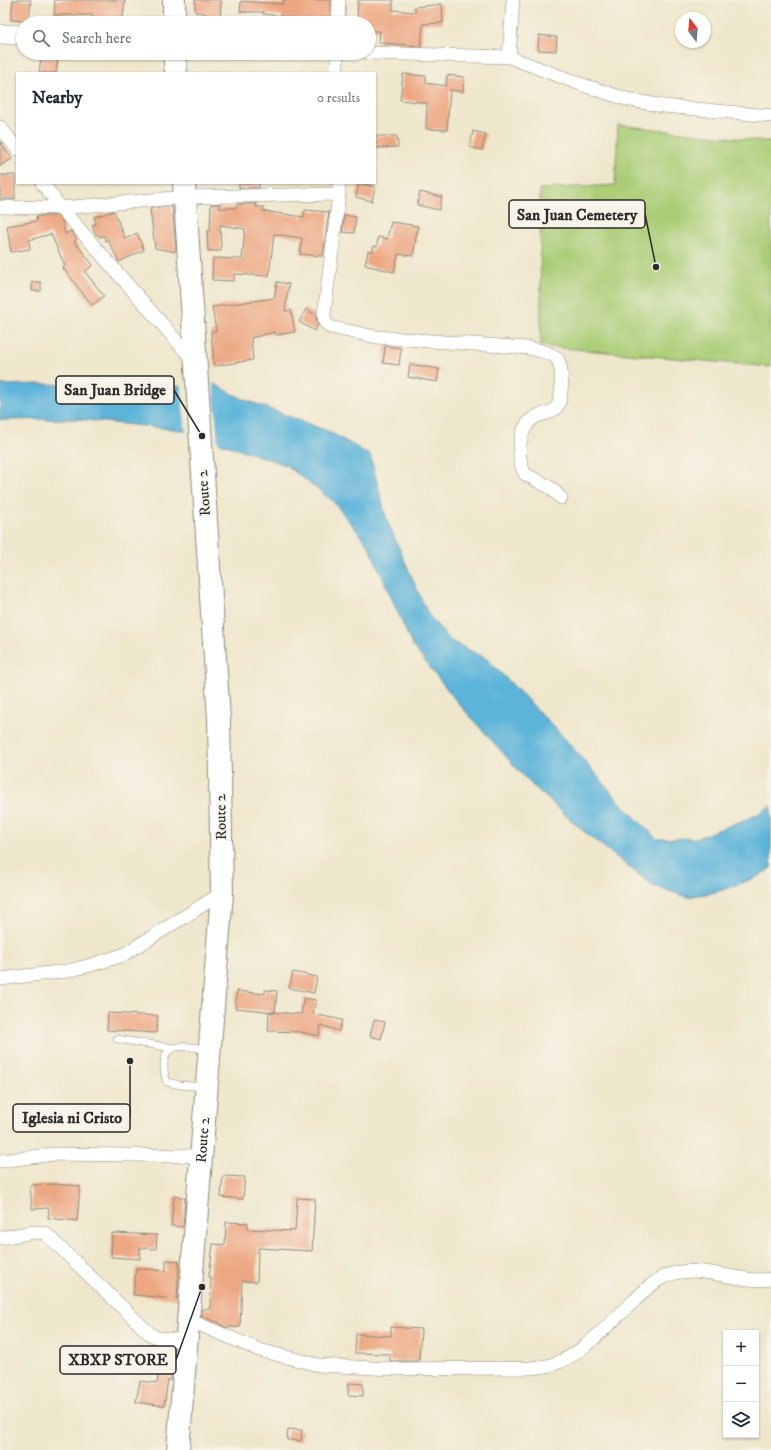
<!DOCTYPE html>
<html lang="en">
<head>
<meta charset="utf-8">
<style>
	body { margin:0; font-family:"IM FELL DW Pica",serif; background:#f6f6f7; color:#1f2937 }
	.controls { position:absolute; right:12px; bottom:12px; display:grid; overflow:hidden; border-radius:0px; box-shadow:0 1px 3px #0004 }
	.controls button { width:36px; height:36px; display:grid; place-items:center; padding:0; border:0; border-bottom:1px solid #e0e1e3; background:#fff; color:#1f2937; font:20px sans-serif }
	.compass { position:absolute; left:675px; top:12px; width:36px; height:36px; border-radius:50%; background:#fff; box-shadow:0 1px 3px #0004; rotate:344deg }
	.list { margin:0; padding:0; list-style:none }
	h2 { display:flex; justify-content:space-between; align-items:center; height:52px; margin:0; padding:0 16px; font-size:17px }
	h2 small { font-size:13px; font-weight:400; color:#747a83 }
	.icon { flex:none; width:22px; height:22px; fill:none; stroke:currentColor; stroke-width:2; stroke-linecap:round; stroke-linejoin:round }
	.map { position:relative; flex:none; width:771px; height:1450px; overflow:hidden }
	.search { position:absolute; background:#fff; box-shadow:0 1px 3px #0004; left:16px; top:16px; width:360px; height:44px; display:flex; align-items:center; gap:10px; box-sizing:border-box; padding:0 14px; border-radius:22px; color:#747a83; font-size:15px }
	.panel { position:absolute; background:#fff; box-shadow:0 1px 3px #0004; left:16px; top:72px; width:360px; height:112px; border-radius:0px }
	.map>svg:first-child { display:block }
	.green { fill:#aacd76; stroke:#6a7c50 }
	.water { fill:#5cb4d9; stroke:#447082 }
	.pier { fill:#efe7cc }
	.building { fill:#eda782 }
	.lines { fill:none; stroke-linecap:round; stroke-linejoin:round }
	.lane-casing { stroke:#8d897c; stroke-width:8 }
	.street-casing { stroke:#8d897c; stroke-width:14 }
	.secondary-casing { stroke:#8d897c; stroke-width:20 }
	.highway-casing { stroke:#8d897c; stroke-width:24 }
	.lane { stroke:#fff; stroke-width:7 }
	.street { stroke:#fff; stroke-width:13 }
	.secondary { stroke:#fff; stroke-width:19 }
	.highway { stroke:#fff; stroke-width:22 }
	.labels { text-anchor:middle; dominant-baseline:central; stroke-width:3; stroke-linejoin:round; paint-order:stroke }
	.street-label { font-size:15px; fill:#2b2b2b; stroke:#f7f3e8 }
	.leader { fill:none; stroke:#2b2b2b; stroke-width:1.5 }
	.callout-dot { fill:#2b2b2b; stroke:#f7f3e8; stroke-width:1.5 }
	.callout { fill:#f7f3e8; stroke:#2b2b2b; stroke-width:1.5 }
	.callout-label { font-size:16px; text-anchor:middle; font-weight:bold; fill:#2b2b2b }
</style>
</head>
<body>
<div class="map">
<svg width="771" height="1450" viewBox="0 0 771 1450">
	<rect width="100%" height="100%" fill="#f7f3e8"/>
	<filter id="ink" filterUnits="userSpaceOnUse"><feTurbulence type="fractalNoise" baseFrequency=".025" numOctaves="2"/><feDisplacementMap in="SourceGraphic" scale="8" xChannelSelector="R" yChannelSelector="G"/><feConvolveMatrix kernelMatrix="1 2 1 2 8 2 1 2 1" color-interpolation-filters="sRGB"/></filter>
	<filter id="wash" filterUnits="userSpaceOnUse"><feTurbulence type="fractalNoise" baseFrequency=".012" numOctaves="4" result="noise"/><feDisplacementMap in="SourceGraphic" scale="16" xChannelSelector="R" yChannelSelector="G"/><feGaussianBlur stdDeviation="0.9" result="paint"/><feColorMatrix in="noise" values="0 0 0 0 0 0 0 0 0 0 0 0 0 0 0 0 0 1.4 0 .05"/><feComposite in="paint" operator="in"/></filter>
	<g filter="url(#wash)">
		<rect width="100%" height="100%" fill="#efe7cc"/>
		<!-- green -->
		<path class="green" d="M618,125L771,142V367L541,346L540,189L615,185Z"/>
		<!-- water -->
		<path class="water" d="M43,384L147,388L214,384L243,399L330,432L370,455L387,521L428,614L449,640L487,659L556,729L620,802L657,839L697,838L754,816L771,806V868L757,877L716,892L688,897L653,886L581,829L529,782L458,703L412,645L369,546L333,501L286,465L181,430L77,419L0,420V385Z"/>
		<!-- pier -->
		<path class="pier" d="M213,382L218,444L186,433L181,384Z"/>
		<g id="blocks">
			<!-- building -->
			<path class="building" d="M13,0H31L29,21L11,20Z
				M55,0H125L122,23H92V15H54Z
				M195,0H221L220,23H204L205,13L195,12Z
				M283,0H331L330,23H282V16L263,14L264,12H240L241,1L283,4Z
				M358,0H393V10L415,12V7L442,4L443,23L423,24L421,46L379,43L380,31H369V23H357Z
				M539,35L557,37L556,51L538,50Z
				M41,57L58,59L56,73H39Z
				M403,74L426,76V83L446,86L447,75L464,77L463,92L450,90L447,130L426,129L427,103L400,100Z
				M473,131L486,134L482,150L470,147Z
				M375,136H397L398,147L375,148Z
				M0,141L12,159L0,166Z
				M0,175H15V199H0Z
				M239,183H259V188H239Z
				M359,183L375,187L372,201L356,197Z
				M420,192L442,197L439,210L417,205Z
				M211,204H219V208H236L237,204H257L256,207H264L263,211L304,217L305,210L329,212L323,256L300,254L302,238L274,234L269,276L234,274V281L212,280L213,258L242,259L245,229L220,225L221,251H208L207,231H210Z
				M172,206L176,247L175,252L155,248L150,209Z
				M114,211L125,239L137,233L144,250L119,262L108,240L106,241L104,236L99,237L98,234L96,235L92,225L96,224L94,217Z
				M344,215L356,217L354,233L342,232Z
				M42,216H57L62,221L65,234L71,231L77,240L74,241L93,265L85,272L104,296L92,305L63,268L65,266L51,234L29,240L30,249L11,252L7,226L37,221L36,217Z
				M391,222L418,226L413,256L398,254L394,272L365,265L368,251L372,252L374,246L377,247L378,237L387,239Z
				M32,282H41V291H32Z
				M277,282L289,284L285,311L291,310L295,332L276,335L275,332L251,338L253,360L214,366L211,331H216L212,307L274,298Z
				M306,309L316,315L318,325L315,331L299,322Z
				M385,346L401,348L399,365L383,363Z
				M410,364L439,369L437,382L408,377Z
				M293,972L317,977L314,993L289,988Z
				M265,990L277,991L275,1012L235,1008L237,991L265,994Z
				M304,998L316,1000L313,1014L342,1020L339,1031L321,1025L319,1036L300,1032L268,1031L269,1012L301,1014Z
				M108,1013L158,1016L156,1033L107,1030Z
				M374,1020L385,1022L381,1039L370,1036Z
				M223,1176L245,1177L243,1199L221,1197Z
				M54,1184L80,1186L77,1221L48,1218L49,1208L32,1209L30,1185Z
				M174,1196L185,1198L183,1227L171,1226Z
				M297,1198L315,1199L312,1251L258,1248L257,1282L242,1281L240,1327H225L219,1324V1322L213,1321L201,1316L202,1309H210L211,1277H209L213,1244L225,1245L226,1222L248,1223V1229L295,1231Z
				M112,1233L157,1235L156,1249L140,1248V1259L111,1257Z
				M166,1260L179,1261L177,1299L133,1295L136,1268L166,1271Z
				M391,1327L421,1329L419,1361H390V1354L355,1353L356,1334L391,1336Z
				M164,1347L174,1348L171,1380H168L164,1406L136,1402L140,1381L157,1383Z
				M349,1383L363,1384V1396L348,1395Z
				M288,1429L302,1430L301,1441L287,1440Z"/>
		</g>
	</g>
	<g filter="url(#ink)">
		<use href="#blocks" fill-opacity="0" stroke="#8d897c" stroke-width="1"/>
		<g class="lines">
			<defs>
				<path id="lane" d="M117,1039L173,1048
					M204,1087L180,1085L167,1082C164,1075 164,1071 164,1063C165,1040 190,1047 207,1049"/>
				<path id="street" d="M338,23L339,0
					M337,53V73
					M369,53L509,57L583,85L626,99L663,106L771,116
					M509,57L513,0
					M0,127L17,149
					M42,183L61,208L195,362
					M339,194L324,315L325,322L330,327L376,337L528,348C537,350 553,352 558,360C563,369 563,401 556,408C552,413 542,414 537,416C518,425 516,457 525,474L551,488L561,498
					M0,207L61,208L185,197L339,194V183
					M0,979L67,971L91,965L123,955L222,893
					M0,1161L55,1154L200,1156
					M0,1238L34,1232L45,1233L150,1334L158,1338L187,1341
					M189,1320L259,1350L318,1365L393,1369L530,1368C536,1367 544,1367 551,1365C581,1357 611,1321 635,1300C644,1291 654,1281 666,1276C700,1262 736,1284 771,1279"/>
				<path id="secondary" d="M0,34L23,35"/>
				<g id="highway">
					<path d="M174,23V0"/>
					<path d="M174,53L176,73"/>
					<path id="s1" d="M178,1450L222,893L219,719L184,183"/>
				</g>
			</defs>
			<!-- lane casing -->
			<use href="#lane" class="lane-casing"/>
			<!-- street casing -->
			<use href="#street" class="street-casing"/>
			<!-- secondary casing -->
			<use href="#secondary" class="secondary-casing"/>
			<!-- highway casing -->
			<use href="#highway" class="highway-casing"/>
			<!-- lane -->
			<use href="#lane" class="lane"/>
			<!-- street -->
			<use href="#street" class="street"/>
			<!-- secondary -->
			<use href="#secondary" class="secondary"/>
			<!-- highway -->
			<use href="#highway" class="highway"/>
		</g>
	</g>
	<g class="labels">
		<!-- street labels -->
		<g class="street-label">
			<text transform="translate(204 493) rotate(-94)">Route 2</text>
			<text transform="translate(221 817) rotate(-91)">Route 2</text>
			<text stroke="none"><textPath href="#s1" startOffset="311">Route 2</textPath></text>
		</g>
	</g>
	<!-- callouts -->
	<path class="leader" d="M656 267L645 214M202 436L174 390M130 1061L130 1118M202 1287L176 1360"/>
	<g class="callout-dot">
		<circle cx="656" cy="267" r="4"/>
		<circle cx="202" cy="436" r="4"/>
		<circle cx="130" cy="1061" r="4"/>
		<circle cx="202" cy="1287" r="4"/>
	</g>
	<g class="callout">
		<rect x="509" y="200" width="136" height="28" rx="4"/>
		<rect x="56" y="376" width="118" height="28" rx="4"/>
		<rect x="13" y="1104" width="117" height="28" rx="4"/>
		<rect x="60" y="1346" width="116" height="28" rx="4"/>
	</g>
	<g class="callout-label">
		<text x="577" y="220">San Juan Cemetery</text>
		<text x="115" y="395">San Juan Bridge</text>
		<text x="72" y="1123">Iglesia ni Cristo</text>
		<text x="118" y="1365">XBXP STORE</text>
	</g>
</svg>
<div class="controls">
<button>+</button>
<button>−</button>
<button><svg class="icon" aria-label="layers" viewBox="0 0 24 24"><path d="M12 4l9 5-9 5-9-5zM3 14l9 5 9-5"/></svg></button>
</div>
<svg class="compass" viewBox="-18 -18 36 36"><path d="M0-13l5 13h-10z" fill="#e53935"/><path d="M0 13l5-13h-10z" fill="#747a83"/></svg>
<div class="search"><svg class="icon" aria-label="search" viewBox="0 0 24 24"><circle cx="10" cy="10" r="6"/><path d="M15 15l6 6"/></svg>Search here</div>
<section class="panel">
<h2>Nearby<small>0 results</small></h2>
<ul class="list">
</ul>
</section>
</div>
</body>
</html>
